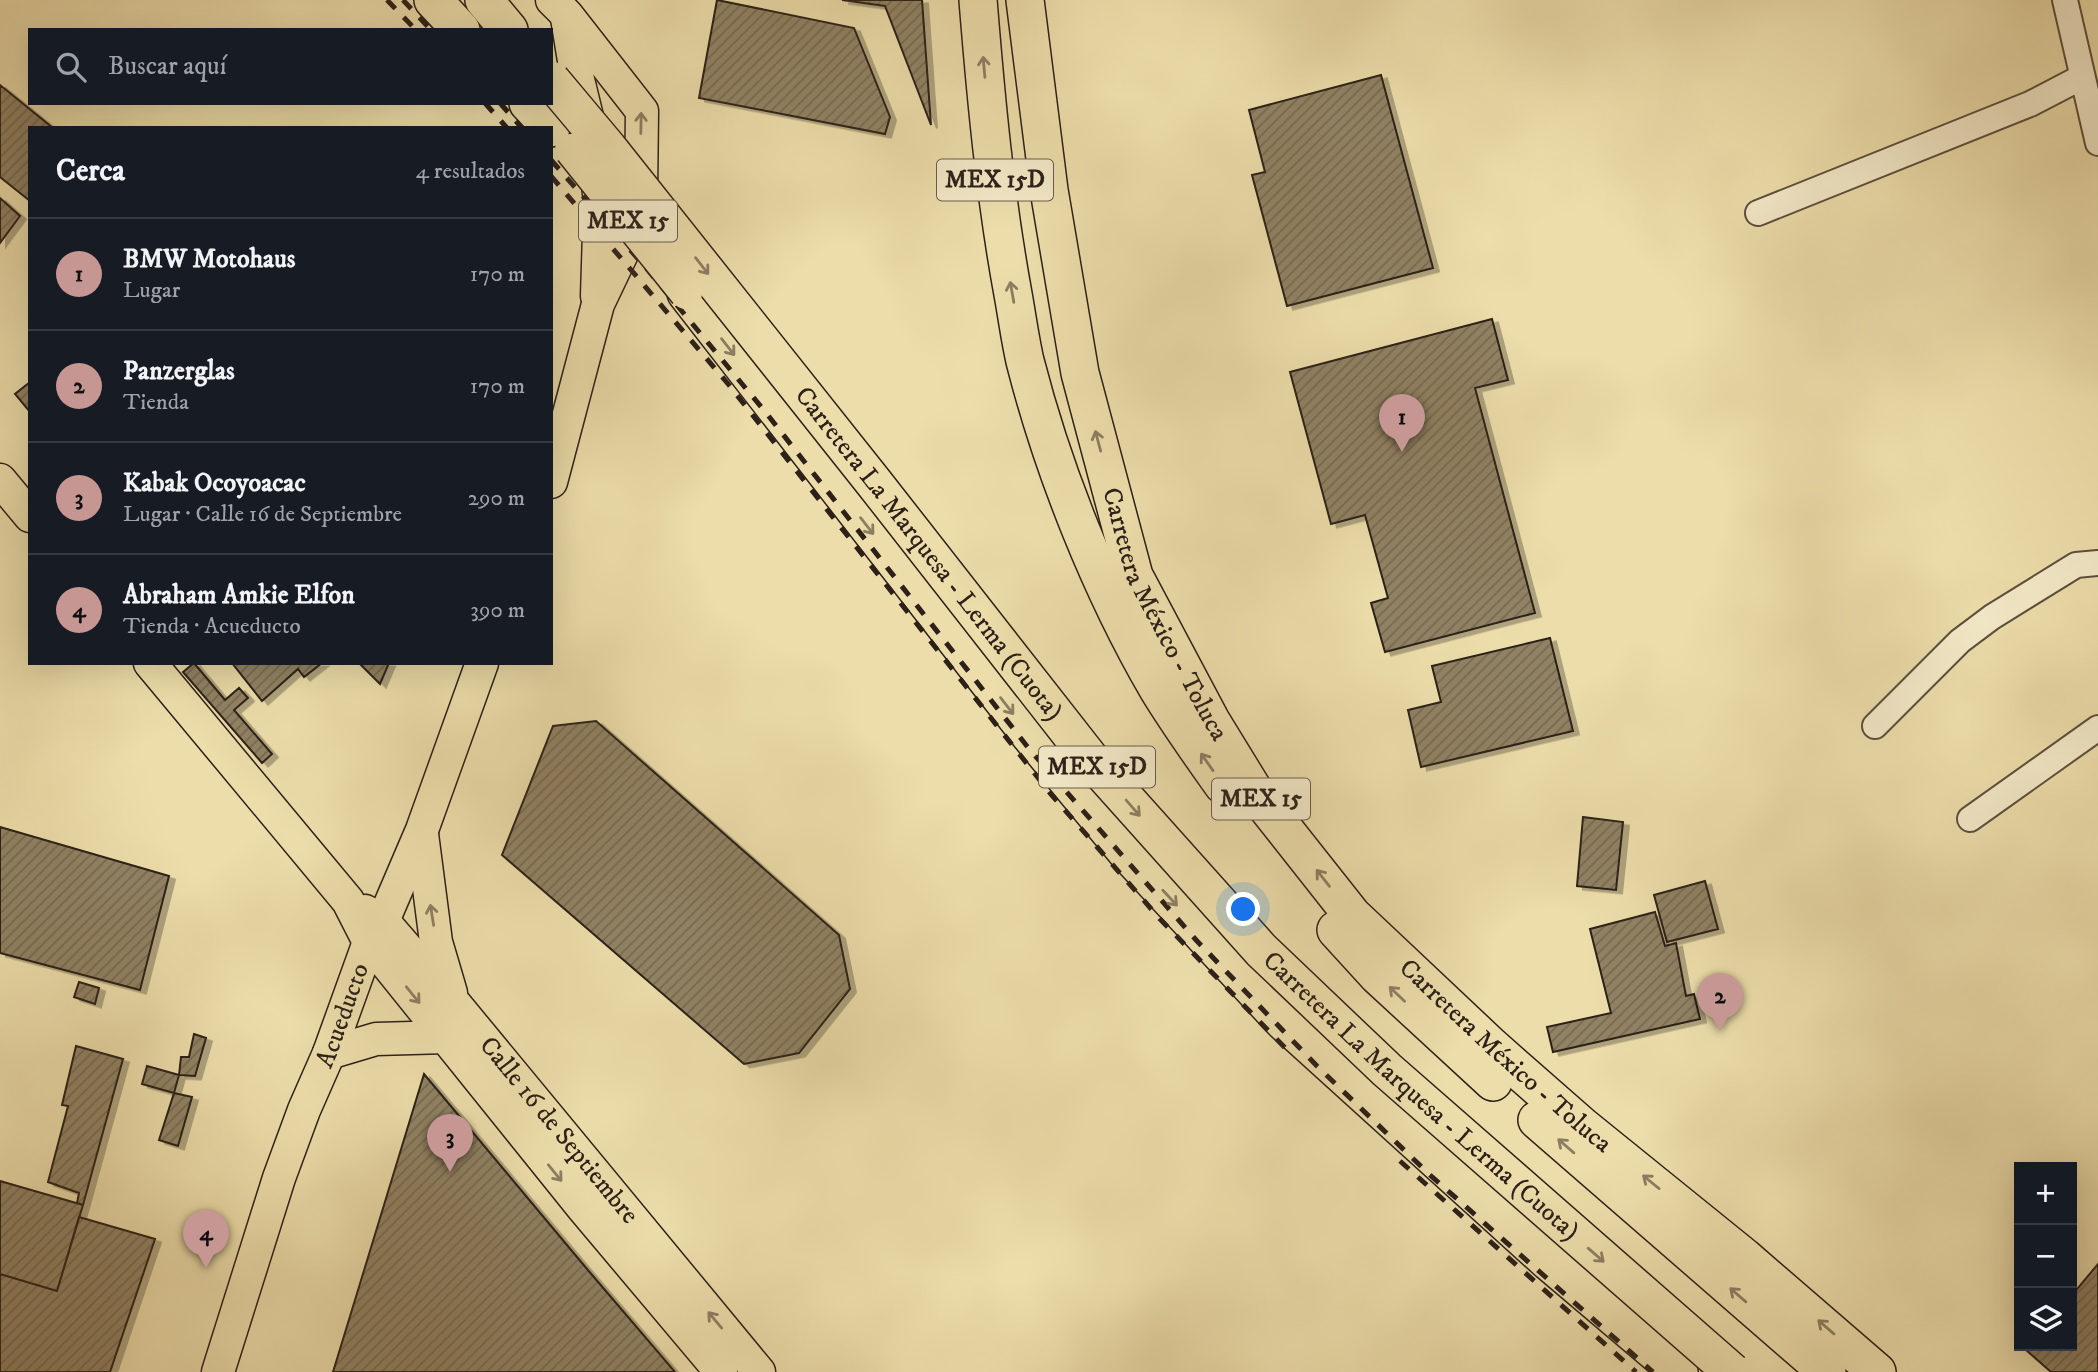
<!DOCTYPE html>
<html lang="es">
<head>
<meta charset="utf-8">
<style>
	body { margin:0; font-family:"IM FELL DW Pica",serif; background:#20242c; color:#f1f3f6 }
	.controls { position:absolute; right:21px; bottom:21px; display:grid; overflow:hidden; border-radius:0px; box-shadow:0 7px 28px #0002 }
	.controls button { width:63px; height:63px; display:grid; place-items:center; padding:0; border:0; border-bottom:2px solid #363941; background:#171b24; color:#f1f3f6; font:35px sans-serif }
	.you { position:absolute; left:1244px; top:910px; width:24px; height:24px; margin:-18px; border:5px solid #fff; border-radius:50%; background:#1a73e8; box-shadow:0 0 0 10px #1a73e833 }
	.badge { display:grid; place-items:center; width:46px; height:46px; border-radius:50%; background:#c59692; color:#111; font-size:23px; font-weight:700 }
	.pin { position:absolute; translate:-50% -58px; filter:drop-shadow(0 2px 4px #0008) }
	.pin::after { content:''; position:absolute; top:37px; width:24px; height:21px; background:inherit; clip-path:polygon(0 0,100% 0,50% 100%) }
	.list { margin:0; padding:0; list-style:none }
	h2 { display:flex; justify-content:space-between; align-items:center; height:91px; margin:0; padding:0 28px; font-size:30px }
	h2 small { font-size:23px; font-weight:400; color:#9ea1a6 }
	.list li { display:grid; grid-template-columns:46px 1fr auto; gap:21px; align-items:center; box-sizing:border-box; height:112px; padding:0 28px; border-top:2px solid #363941 }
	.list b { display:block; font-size:26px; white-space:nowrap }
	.list p { margin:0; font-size:23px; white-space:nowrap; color:#9ea1a6 }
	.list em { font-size:23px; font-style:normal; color:#9ea1a6 }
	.icon { flex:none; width:38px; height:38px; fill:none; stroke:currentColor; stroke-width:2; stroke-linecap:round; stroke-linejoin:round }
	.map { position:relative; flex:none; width:2098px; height:1372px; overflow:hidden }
	.search { position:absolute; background:#171b24; box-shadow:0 7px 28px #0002; left:28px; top:28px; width:525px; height:77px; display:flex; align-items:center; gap:18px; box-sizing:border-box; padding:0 24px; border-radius:0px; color:#9ea1a6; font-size:26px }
	.panel { position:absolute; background:#171b24; box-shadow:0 7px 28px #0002; left:28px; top:126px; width:525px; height:539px; border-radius:0px }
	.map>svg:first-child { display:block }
	.building { fill:url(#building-hatch); stroke:#2c2019; stroke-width:2; filter:url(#shadow) }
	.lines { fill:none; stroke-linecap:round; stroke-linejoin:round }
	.minor-casing { stroke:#5c4f3d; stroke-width:28 }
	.major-casing { stroke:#2c2019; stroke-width:35 }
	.highway-casing { stroke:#2c2019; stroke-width:40 }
	.minor { stroke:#f3e9c8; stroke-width:24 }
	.major { stroke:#ecddaa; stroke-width:32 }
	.highway { stroke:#ecddaa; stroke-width:37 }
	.rail { stroke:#2c2019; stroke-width:5; stroke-dasharray:12 12; stroke-linecap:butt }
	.major-bridge-casing { stroke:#2c2019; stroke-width:35; stroke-linecap:butt }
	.highway-bridge-casing { stroke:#2c2019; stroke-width:40; stroke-linecap:butt }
	.major-bridge { stroke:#ecddaa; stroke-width:32 }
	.highway-bridge { stroke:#ecddaa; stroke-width:37 }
	.oneway { stroke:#8c7e62 }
	.labels { text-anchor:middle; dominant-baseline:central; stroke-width:7; stroke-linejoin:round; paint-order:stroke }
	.shield { fill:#f3e9c8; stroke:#685c4e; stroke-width:2 }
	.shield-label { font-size:24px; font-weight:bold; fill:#2c2019 }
	.street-label { font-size:26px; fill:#2c2019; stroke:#f3e9c8 }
</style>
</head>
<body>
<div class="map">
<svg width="2098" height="1372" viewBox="0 0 2098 1372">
	<defs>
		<pattern id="building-hatch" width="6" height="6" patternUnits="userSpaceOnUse" patternTransform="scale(1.75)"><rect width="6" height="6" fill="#908264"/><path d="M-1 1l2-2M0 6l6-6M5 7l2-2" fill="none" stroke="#766a52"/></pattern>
		<filter id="shadow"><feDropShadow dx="6" dy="3.5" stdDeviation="0" flood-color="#0004"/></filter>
	</defs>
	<rect width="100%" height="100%" fill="#ecddaa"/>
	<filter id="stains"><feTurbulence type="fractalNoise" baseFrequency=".00286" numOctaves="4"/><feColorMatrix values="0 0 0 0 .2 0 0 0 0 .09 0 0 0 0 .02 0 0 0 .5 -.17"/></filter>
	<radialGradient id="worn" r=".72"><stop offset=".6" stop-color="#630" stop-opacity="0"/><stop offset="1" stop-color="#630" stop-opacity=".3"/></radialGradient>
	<!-- building -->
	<path class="building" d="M717,0L854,28L890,117L885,134L699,98Z
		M842,0H922L931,125L885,6Z
		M1381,75L1433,268L1287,306L1252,175L1265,172L1249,110Z
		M0,85L53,128H30V201L0,177Z
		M0,198L20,216L0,243Z
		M1492,319L1508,380L1475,388L1535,613L1385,652L1371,603L1388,598L1365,515L1331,524L1290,372Z
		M30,382V412L15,394Z
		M1550,638L1573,731L1421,767L1408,710L1441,702L1432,666Z
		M194,663L225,700L239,688L248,698L234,710L272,754L262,763L183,672Z
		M232,663H322L304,677L298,669L262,701Z
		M359,663H389L380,684Z
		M596,721L839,935L850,989L799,1053L744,1064L502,855L553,726Z
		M1583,817L1623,822L1616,890L1577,886Z
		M0,827L169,876L140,990L0,953Z
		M1705,881L1718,929L1667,942L1654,895Z
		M1655,912L1665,946L1676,943L1686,996L1694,994L1700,1019L1553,1052L1547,1027L1611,1013L1590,929Z
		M79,982L99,988L95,1004L74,997Z
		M194,1034L206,1038L195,1076L179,1075L181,1057H189Z
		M76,1046L123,1059L83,1205L77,1203L79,1193L48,1182L68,1106L62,1105Z
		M147,1066L179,1075L174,1093L142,1084Z
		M424,1074L587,1269L675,1372H333Z
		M174,1093L192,1097L178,1146L159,1140Z
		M0,1181L83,1205L57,1291L0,1274Z
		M79,1217L155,1239L110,1372H0V1274L57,1291Z
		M2098,1264V1372H2051L2026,1350L2029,1346H2072V1295Z"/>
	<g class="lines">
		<defs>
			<path id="minor" d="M2065,0L2098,143
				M1758,213L2030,104L2082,77
				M1875,726L1960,641L1992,617L2076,565L2098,563
				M1970,819L2098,728"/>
			<g id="major">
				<path d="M567,18L575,67L589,125"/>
				<path d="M596,170L600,201L597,296"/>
				<path d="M0,480L30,516"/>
				<path d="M551,482L598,304L629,239L641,194L642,111L567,15L552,0"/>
				<path d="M150,663L348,901L369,942L583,1208L721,1372"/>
				<path d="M422,834L436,942L451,993"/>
				<path id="s1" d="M365,911L383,921L455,1004L759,1372"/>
				<path d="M329,1053L376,1039L447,1037"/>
				<path id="s2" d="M218,1372L279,1178L304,1110L329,1053L369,942L383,921L422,830L482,663"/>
			</g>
			<g id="highway">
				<path d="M433,0L461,30"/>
				<path d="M484,0L509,30"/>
				<path d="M978,0C986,99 995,196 1013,294C1017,316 1020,339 1025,361C1053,471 1101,591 1158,689C1178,722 1201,754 1223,785"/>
				<path id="s3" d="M1025,0L1049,190L1080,373L1134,576L1211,721L1254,791L1352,915L1491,1046L1582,1126L1744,1257L1877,1372"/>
				<path d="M528,103L551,128"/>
				<path d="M686,293L1029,734L1129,855L1283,1021L1549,1262L1679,1372"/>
				<path d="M1336,930L1378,976L1493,1082"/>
				<path d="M1537,1120L1827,1372"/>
			</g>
		</defs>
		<!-- minor casing -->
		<use href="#minor" class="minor-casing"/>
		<!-- major casing -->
		<use href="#major" class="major-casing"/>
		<!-- highway casing -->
		<use href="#highway" class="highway-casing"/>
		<!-- minor -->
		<use href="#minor" class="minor"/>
		<!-- major -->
		<use href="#major" class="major"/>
		<!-- highway -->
		<use href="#highway" class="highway"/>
		<!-- rail -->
		<path class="rail" d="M387,0L416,30
			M403,0L431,30
			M485,103L507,128
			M500,103L522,128
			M551,160L647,269L767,414L1030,750L1197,941L1317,1066L1430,1175L1653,1372
			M551,176L729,385L1050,793L1160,919L1293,1056
			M1400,1161L1636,1372"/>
		<defs>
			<path id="major-bridge" d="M571,150L686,293"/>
			<g id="highway-bridge">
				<path id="s4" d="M551,80L608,148L875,484L1091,760L1261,950L1387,1070L1732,1372"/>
			</g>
		</defs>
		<!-- major-bridge casing -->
		<use href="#major-bridge" class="major-bridge-casing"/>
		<!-- highway-bridge casing -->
		<use href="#highway-bridge" class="highway-bridge-casing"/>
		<!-- major-bridge -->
		<use href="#major-bridge" class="major-bridge"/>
		<!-- highway-bridge -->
		<use href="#highway-bridge" class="highway-bridge"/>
	</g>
	<!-- one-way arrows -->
	<defs><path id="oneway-shaft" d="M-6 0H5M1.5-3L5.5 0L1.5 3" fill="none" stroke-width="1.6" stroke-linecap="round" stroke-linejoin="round" transform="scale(1.75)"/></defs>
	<g class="oneway">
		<use href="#oneway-shaft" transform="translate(984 67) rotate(-95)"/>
		<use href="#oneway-shaft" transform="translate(641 123) rotate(-89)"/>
		<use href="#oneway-shaft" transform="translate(702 266) rotate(52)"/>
		<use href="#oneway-shaft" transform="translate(1012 292) rotate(-100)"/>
		<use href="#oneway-shaft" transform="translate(728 347) rotate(52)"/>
		<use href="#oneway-shaft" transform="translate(1098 441) rotate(-105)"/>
		<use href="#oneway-shaft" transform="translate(867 526) rotate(52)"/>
		<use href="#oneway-shaft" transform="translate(1007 706) rotate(52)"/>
		<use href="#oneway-shaft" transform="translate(1207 762) rotate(-125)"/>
		<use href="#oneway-shaft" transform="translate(1133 808) rotate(49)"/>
		<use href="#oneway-shaft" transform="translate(1323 878) rotate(-128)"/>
		<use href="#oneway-shaft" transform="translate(1170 898) rotate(47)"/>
		<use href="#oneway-shaft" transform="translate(432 915) rotate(-99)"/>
		<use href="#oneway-shaft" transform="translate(1397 994) rotate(-136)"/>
		<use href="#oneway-shaft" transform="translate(413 995) rotate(51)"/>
		<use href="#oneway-shaft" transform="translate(1566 1146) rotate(-139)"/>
		<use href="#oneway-shaft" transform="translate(555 1173) rotate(51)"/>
		<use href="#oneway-shaft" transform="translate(1651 1182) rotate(-141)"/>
		<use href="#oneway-shaft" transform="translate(1596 1255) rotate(41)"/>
		<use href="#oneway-shaft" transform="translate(1738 1295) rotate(-139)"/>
		<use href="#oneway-shaft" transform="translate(715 1320) rotate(-130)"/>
		<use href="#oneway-shaft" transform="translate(1826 1327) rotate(-139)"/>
	</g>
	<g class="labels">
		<!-- shield labels -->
		<g class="shield">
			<rect x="937" y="159.5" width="116" height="41" rx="5"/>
			<rect x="579" y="200.5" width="98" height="41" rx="5"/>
			<rect x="1039" y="746.5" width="116" height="41" rx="5"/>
			<rect x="1212" y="778.5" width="98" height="41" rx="5"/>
		</g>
		<g class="shield-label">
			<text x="995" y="180">MEX 15D</text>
			<text x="628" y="221">MEX 15</text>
			<text x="1097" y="767">MEX 15D</text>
			<text x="1261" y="799">MEX 15</text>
		</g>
		<!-- street labels -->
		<g class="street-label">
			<text stroke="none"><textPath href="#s4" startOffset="606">Carretera La Marquesa - Lerma (Cuota)</textPath></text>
			<text stroke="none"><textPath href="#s3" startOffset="634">Carretera México - Toluca</textPath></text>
			<text stroke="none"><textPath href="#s2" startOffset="378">Acueducto</textPath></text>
			<text stroke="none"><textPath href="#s3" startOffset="1200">Carretera México - Toluca</textPath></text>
			<text stroke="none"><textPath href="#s4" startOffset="1340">Carretera La Marquesa - Lerma (Cuota)</textPath></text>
			<text stroke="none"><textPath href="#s1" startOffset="294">Calle 16 de Septiembre</textPath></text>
		</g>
	</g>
	<rect width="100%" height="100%" filter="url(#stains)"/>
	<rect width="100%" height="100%" fill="url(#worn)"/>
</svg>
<div class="controls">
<button>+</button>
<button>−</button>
<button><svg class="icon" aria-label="layers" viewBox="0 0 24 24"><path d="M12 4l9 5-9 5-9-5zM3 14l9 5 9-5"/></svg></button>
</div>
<div class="you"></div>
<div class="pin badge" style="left:1402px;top:452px">1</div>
<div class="pin badge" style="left:1720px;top:1031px">2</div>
<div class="pin badge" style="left:450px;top:1172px">3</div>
<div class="pin badge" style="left:206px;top:1268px">4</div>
<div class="search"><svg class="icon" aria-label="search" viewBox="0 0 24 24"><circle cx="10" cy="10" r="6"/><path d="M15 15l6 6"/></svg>Buscar aquí</div>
<section class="panel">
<h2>Cerca<small>4 resultados</small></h2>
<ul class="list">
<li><span class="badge">1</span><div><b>BMW Motohaus</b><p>Lugar</p></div><em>170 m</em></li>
<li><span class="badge">2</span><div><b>Panzerglas</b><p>Tienda</p></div><em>170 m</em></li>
<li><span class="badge">3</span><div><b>Kabak Ocoyoacac</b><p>Lugar · Calle 16 de Septiembre</p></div><em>290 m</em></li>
<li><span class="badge">4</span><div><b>Abraham Amkie Elfon</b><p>Tienda · Acueducto</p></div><em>390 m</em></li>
</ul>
</section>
</div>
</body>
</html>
